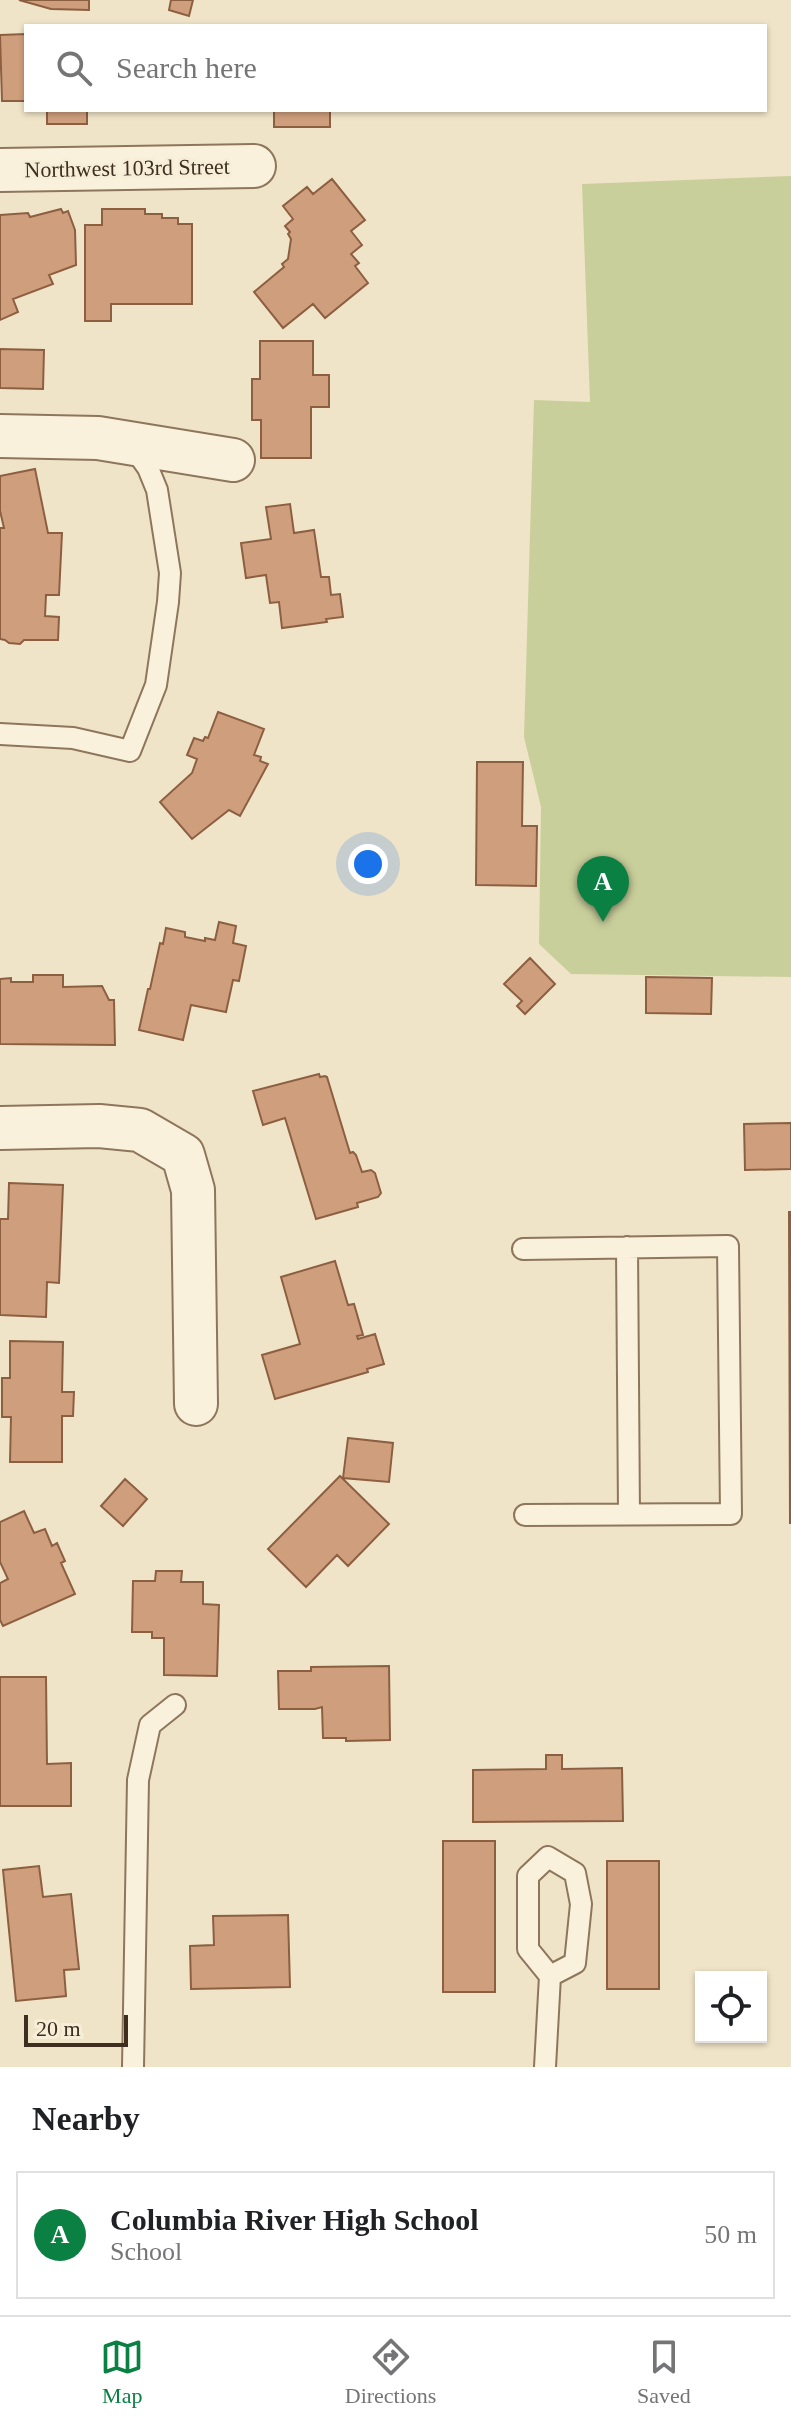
<!DOCTYPE html>
<html lang="en">
<head>
<meta charset="utf-8">
<style>
	body { margin:0; font-family:Georgia,serif; background:#f2f2f2; color:#202124 }
	.controls { position:absolute; right:24px; bottom:24px; display:grid; overflow:hidden; border-radius:0px; box-shadow:0 2px 6px #0004 }
	.controls button { width:72px; height:72px; display:grid; place-items:center; padding:0; border:0; border-bottom:2px solid #e0e0e0; background:#fff; color:#202124; font:40px sans-serif }
	.scale { position:absolute; left:24px; bottom:20px; width:104px; box-sizing:border-box; padding-left:8px; border:4px solid #3d2e20; border-top:0; font-size:22px; line-height:28px; white-space:nowrap; color:#3d2e20; -webkit-text-stroke:6px #f7eed8; paint-order:stroke }
	.you { position:absolute; left:368px; top:864px; width:28px; height:28px; margin:-20px; border:6px solid #fff; border-radius:50%; background:#1a73e8; box-shadow:0 0 0 12px #1a73e833 }
	.badge { display:grid; place-items:center; width:52px; height:52px; border-radius:50%; background:#0b8043; color:#fff; font-size:26px; font-weight:700 }
	.pin { position:absolute; translate:-50% -66px; filter:drop-shadow(0 2px 4px #0008) }
	.pin::after { content:''; position:absolute; top:42px; width:28px; height:24px; background:inherit; clip-path:polygon(0 0,100% 0,50% 100%) }
	.list { margin:0; padding:0; list-style:none }
	h2 { display:flex; justify-content:space-between; align-items:center; height:104px; margin:0; padding:0 32px; font-size:34px }
	h2 small { font-size:26px; font-weight:400; color:#757577 }
	.list li { display:grid; grid-template-columns:52px 1fr auto; gap:24px; align-items:center; box-sizing:border-box; height:128px; margin:0 16px 16px; padding:0 16px; border:2px solid #e0e0e0; border-radius:0px }
	.list b { display:block; font-size:30px; white-space:nowrap }
	.list p { margin:0; font-size:26px; white-space:nowrap; color:#757577 }
	.list em { font-size:26px; font-style:normal; color:#757577 }
	.icon { flex:none; width:44px; height:44px; fill:none; stroke:currentColor; stroke-width:2; stroke-linecap:round; stroke-linejoin:round }
	.map { position:relative; flex:none; width:791px; height:2067px; overflow:hidden }
	.search { position:absolute; background:#fff; box-shadow:0 2px 6px #0004; left:24px; right:24px; top:24px; height:88px; display:flex; align-items:center; gap:20px; box-sizing:border-box; padding:0 28px; border-radius:0px; color:#757577; font-size:30px }
	.sheet { height:248px; background:#fff }
	nav { display:flex; justify-content:space-around; align-items:center; box-sizing:border-box; height:112px; border-top:2px solid #e0e0e0; background:#fff; font-size:22px; color:#757577 }
	nav a { display:grid; justify-items:center; gap:4px }
	nav .on { color:#0b8043 }
	.map>svg:first-child { display:block }
	.pitch { fill:#c9cf9b }
	.building { fill:#cf9f7d; stroke:#8d5f41; stroke-width:2 }
	.lines { fill:none; stroke-linecap:round; stroke-linejoin:round }
	.service-casing { stroke:#8d765c; stroke-width:24 }
	.minor-casing { stroke:#8d765c; stroke-width:46 }
	.service { stroke:#faf1dc; stroke-width:20 }
	.minor { stroke:#faf1dc; stroke-width:42 }
	.labels { text-anchor:middle; dominant-baseline:central; stroke-width:6; stroke-linejoin:round; paint-order:stroke }
	.street-label { font-size:22px; fill:#3d2e20; stroke:#f7eed8 }
</style>
</head>
<body>
<div class="map">
<svg width="791" height="2067" viewBox="0 0 791 2067">
	<rect width="100%" height="100%" fill="#f0e4c8"/>
	<!-- pitch -->
	<path class="pitch" d="M791,176V977L571,974L539,944L541,807L524,737L534,400L590,402L582,184Z"/>
	<!-- building -->
	<path class="building" d="M19,0H89V10L51,9Z
		M171,0H193L189,16L169,10Z
		M26,34V101H2L0,35Z
		M47,110H87V124H47Z
		M274,110H330V127H274Z
		M332,179L365,220L351,231L362,245L351,254L359,263L355,266L368,283L325,318L313,304L283,328L254,292L284,267L282,264L288,259L291,239L288,234L290,232L285,226L293,219L283,206L307,187L313,194Z
		M61,209L63,213L68,211L75,230L76,265L49,275L53,284L13,299L18,312L0,320V215L28,213L30,217Z
		M102,209H145V214H162V218H178V224H192V304H111V321H85V225H102Z
		M260,341H313V375H329V407H311V458H261V420H252V379H260Z
		M0,349L44,350L43,389L0,388Z
		M35,469L48,533H62L59,595H46L45,616L59,617L58,640H24L20,644L9,643L5,640L0,639V528H4L0,511V476Z
		M290,504L294,533L314,530L321,577H329L331,595L340,594L343,617L326,619L327,622L282,628L279,602L270,603L266,575L246,578L241,543L271,539L266,507Z
		M218,712L264,729L254,755L261,757L260,761L268,764L240,816L229,810L192,839L160,802L192,773L197,759L187,755L194,738L203,741L205,737L208,738Z
		M477,762H523L522,826H537L536,886L476,885Z
		M219,922L236,926L233,943L246,946L239,981L233,980L226,1012L191,1005L183,1040L139,1030L148,989H150L160,943L163,944L166,928L185,932V937L205,941V938L215,940Z
		M530,958L555,984L525,1014L517,1006L522,1001L504,984Z
		M33,975H63V987L102,986L109,1000H114L115,1045L0,1044V979L11,978V982H33Z
		M646,977L712,978L711,1014L646,1013Z
		M319,1074L320,1077L325,1076L327,1077L350,1153L353,1152L356,1155L362,1172L371,1170L375,1173L381,1193L378,1197L357,1203L358,1207L316,1219L285,1118L263,1125L253,1091Z
		M791,1123V1169L745,1170L744,1124Z
		M9,1183L63,1185L59,1283L47,1282L46,1317L0,1315V1219H8Z
		M789,1212H791V1523H790Z
		M335,1261L348,1305L354,1304L363,1335L357,1336L358,1339L375,1334L384,1364L367,1369L368,1372L275,1399L262,1355L300,1344L281,1277Z
		M10,1341L63,1342L62,1392H74L73,1416H62V1462H10L11,1417H2V1378H10Z
		M348,1438L393,1443L389,1482L343,1478Z
		M340,1476L389,1524L348,1566L337,1555L306,1587L268,1549Z
		M125,1479L147,1499L123,1526L101,1506Z
		M24,1511L34,1533L45,1529L52,1546L57,1543L65,1561L61,1563L75,1594L3,1626L0,1620V1583L8,1579L0,1562V1522Z
		M156,1571H182L181,1582H203V1604L219,1605L217,1676L164,1675V1638H152V1632H132L133,1581H155Z
		M389,1666L390,1740L346,1741V1738H323L322,1707L315,1709H279L278,1671H311V1667Z
		M0,1677H46L47,1764L71,1763V1806H0Z
		M546,1755H562V1769L622,1768L623,1821L473,1822V1770L546,1769Z
		M443,1841H495V1992H443Z
		M607,1861H659V1989H607Z
		M39,1866L43,1897L71,1894L79,1969L64,1970L66,1996L16,2001L3,1870Z
		M288,1915L290,1987L191,1989L190,1946L214,1945L213,1916Z"/>
	<g class="lines">
		<defs>
			<path id="service" d="M0,734L73,738L130,751L156,685L168,602L170,573L157,490L148,468L133,447
				M627,1247L629,1514
				M523,1249L728,1246L731,1514L525,1515
				M133,2067L138,1780L150,1725L175,1705
				M545,2067L550,1976L528,1949V1876L548,1857L575,1873L581,1904L575,1963L550,1976"/>
			<path id="minor" d="M0,170L254,166
				M0,436L98,438L233,460
				M0,1128L99,1126L140,1130L183,1155L193,1190L196,1404"/>
		</defs>
		<!-- service casing -->
		<use href="#service" class="service-casing"/>
		<!-- minor casing -->
		<use href="#minor" class="minor-casing"/>
		<!-- service -->
		<use href="#service" class="service"/>
		<!-- minor -->
		<use href="#minor" class="minor"/>
	</g>
	<g class="labels">
		<!-- street labels -->
		<g class="street-label">
			<text transform="translate(127 168) rotate(-1)">Northwest 103rd Street</text>
		</g>
	</g>
</svg>
<div class="controls">
<button><svg class="icon" aria-label="locate" viewBox="0 0 24 24"><circle cx="12" cy="12" r="6"/><path d="M12 2v4M12 18v4M2 12h4M18 12h4"/></svg></button>
</div>
<div class="scale">20 m</div>
<div class="you"></div>
<div class="pin badge" style="left:603px;top:922px">A</div>
<div class="search"><svg class="icon" aria-label="search" viewBox="0 0 24 24"><circle cx="10" cy="10" r="6"/><path d="M15 15l6 6"/></svg>Search here</div>
</div>
<section class="sheet">
<h2>Nearby<small></small></h2>
<ul class="list">
<li><span class="badge">A</span><div><b>Columbia River High School</b><p>School</p></div><em>50 m</em></li>
</ul>
</section>
<nav>
<a class="on"><svg class="icon" aria-label="map" viewBox="0 0 24 24"><path d="M3 6l6-2 6 2 6-2v14l-6 2-6-2-6 2zM9 4v14M15 6v14"/></svg>Map</a>
<a><svg class="icon" aria-label="directions" viewBox="0 0 24 24"><path d="M12 3l9 9-9 9-9-9zM9 14v-3h6M13 9l2 2-2 2"/></svg>Directions</a>
<a><svg class="icon" aria-label="saved" viewBox="0 0 24 24"><path d="M7 4h10v16l-5-4-5 4z"/></svg>Saved</a>
</nav>
</body>
</html>
